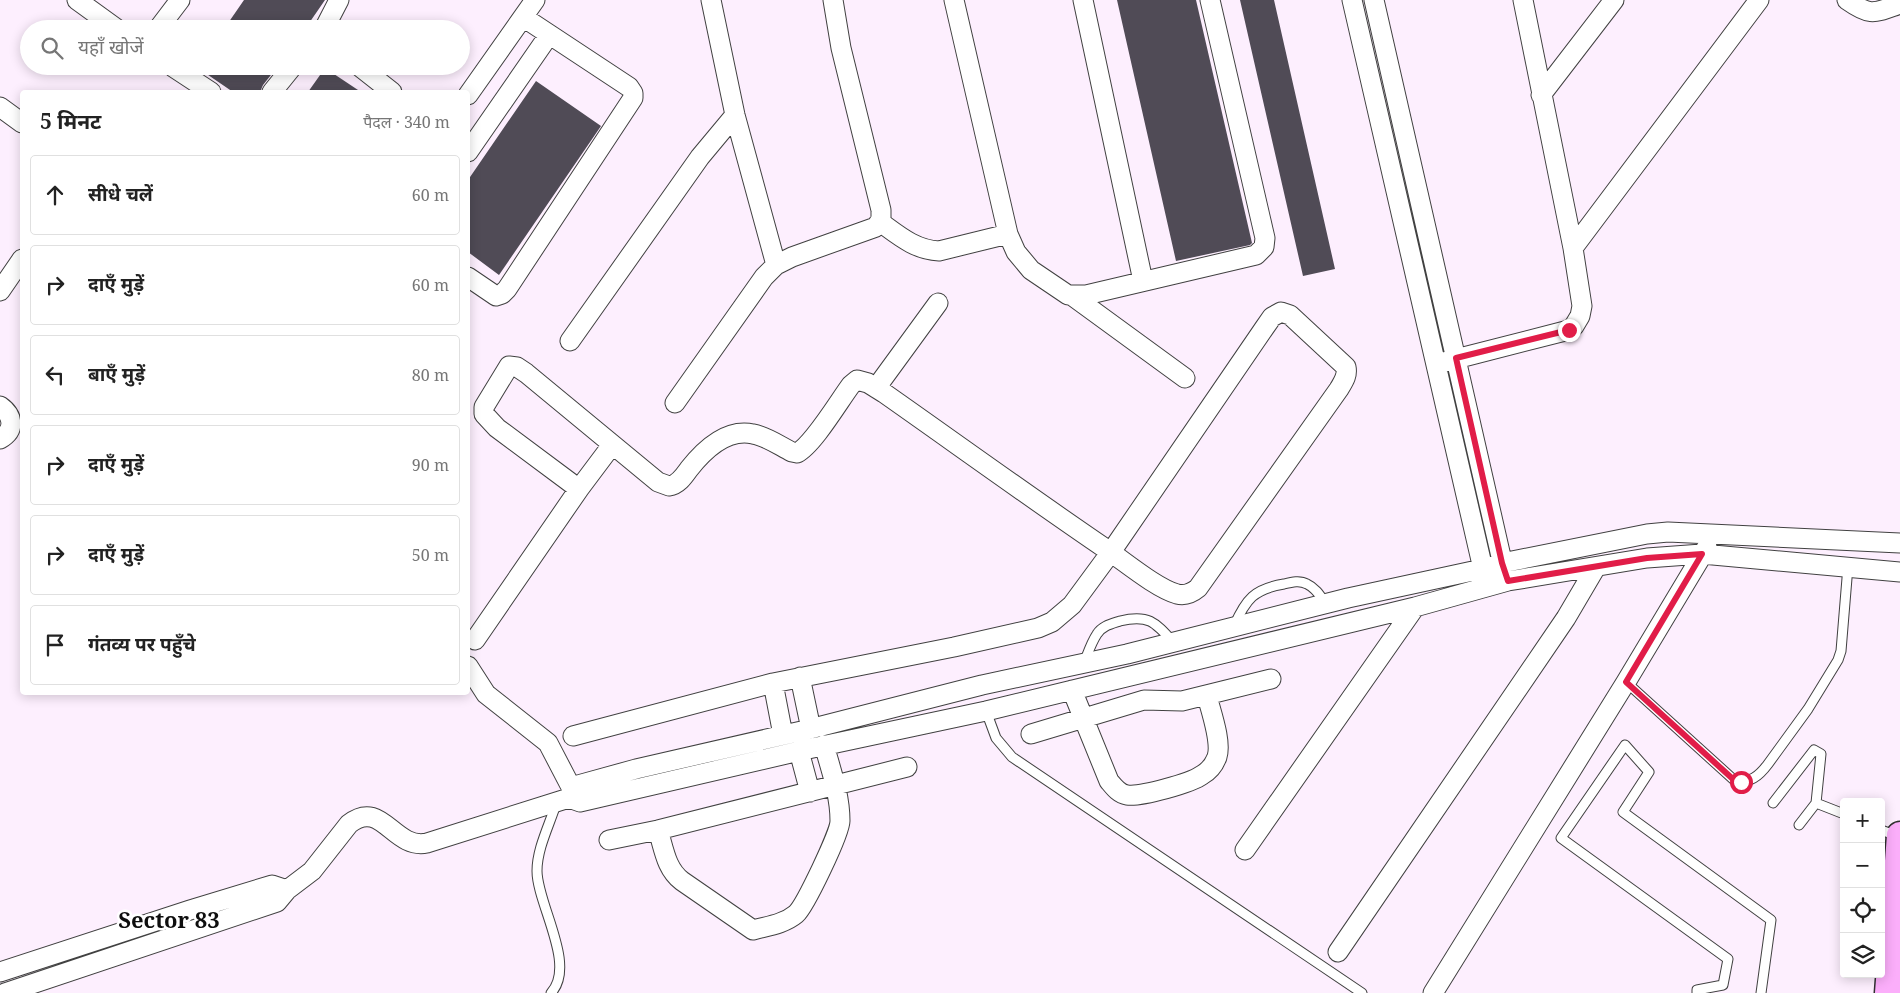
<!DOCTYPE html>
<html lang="hi">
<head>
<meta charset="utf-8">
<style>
	body { margin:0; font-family:"Noto Serif","Noto Sans Devanagari",serif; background:#f2f2f2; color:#222 }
	.controls { position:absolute; right:15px; bottom:15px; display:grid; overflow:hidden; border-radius:5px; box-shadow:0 2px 12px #0003 }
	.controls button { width:45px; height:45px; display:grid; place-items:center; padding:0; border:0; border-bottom:1px solid #e0e0e0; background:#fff; color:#222; font:25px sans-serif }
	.stop { position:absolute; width:15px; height:15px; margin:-11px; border:4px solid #e11d48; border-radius:50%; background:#fff }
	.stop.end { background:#e11d48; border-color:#fff; box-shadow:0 1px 5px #0008 }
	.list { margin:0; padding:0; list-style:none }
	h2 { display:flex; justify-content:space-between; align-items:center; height:65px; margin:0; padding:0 20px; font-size:21px }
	h2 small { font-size:16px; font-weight:400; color:#767676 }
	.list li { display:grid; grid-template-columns:32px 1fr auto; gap:15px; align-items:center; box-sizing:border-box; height:80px; margin:0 10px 10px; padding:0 10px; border:1px solid #e0e0e0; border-radius:5px }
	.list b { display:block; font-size:19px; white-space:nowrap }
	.list em { font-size:16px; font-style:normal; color:#767676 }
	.icon { flex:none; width:28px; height:28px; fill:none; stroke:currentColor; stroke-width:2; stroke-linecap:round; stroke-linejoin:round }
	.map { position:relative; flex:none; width:1900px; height:993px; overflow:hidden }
	.search { position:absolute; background:#fff; box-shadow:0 2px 12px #0003; left:20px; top:20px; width:450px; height:55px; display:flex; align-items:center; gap:12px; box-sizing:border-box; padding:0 18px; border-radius:28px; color:#767676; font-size:19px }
	.panel { position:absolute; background:#fff; box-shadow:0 2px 12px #0003; left:20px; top:90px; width:450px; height:605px; border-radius:5px }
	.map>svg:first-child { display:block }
	.building { fill:#504b56 }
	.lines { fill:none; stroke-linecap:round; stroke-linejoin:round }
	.lane-casing { stroke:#414141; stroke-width:11 }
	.street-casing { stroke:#414141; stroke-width:21 }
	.secondary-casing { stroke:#303030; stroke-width:29 }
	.lane { stroke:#fff; stroke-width:9 }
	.street { stroke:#fff; stroke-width:19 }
	.secondary { stroke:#fbaefa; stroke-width:26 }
	.route { stroke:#e11d48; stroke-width:6 }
	.labels { text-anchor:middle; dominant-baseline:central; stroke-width:5; stroke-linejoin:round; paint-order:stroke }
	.district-label { font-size:22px; font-weight:bold; fill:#0e0e0e; stroke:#fff }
</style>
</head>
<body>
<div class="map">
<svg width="1900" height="993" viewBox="0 0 1900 993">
	<rect width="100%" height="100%" fill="#fdeffe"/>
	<!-- building -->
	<path class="building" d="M244,0H325L305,29H224Z
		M1117,0H1196L1252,243L1250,245L1176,261Z
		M1240,0H1274L1335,269L1303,276Z
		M195,66H278L263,85L260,92H233Z
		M325,68L361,92H308Z
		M536,81L601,126L499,275L468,252V180Z"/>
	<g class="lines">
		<defs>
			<path id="lane" d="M1234,626C1246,599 1254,589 1284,584C1292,582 1300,580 1307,584C1316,588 1321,597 1326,604
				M1084,663C1088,653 1091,643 1097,634C1102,626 1111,624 1120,621C1148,614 1155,622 1173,642
				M1626,682L1734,780C1750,784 1759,776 1768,764L1808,709L1838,660L1841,651L1848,566
				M986,711L996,738L1012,757L1362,993
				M1773,803L1814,750L1821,754L1816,803L1799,825
				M1816,803L1844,814
				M1881,830L1897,836
				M551,993C577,965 537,904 537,871C537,848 550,824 557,801
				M1697,993V990L1723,985L1728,959L1561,838L1625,745L1649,772L1623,812L1771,920L1761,993"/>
			<path id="street" d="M77,0L117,29
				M711,0L735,115L776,265
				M954,0L1008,234L1016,252L1031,270L1068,295H1086L1256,255L1264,247L1265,238L1210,0
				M1083,0L1143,281
				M1352,0L1486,582
				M1374,0L1505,574
				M1847,0C1871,17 1874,13 1900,4
				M158,29L180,0
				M324,29L339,0
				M359,66L392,92
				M173,67L211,92
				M272,92L293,66
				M468,95L535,0
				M1541,95L1614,0
				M0,107L22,123
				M468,152L549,35
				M880,222C898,235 915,250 939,251L1008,234
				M1573,248L1759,0
				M468,277L496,296L502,294L507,289L633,98V93L629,87L523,17
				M0,291L22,259
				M1074,297L1185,378
				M570,341L700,157L735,115
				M1444,362L1569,330L1574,326L1580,316L1582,306L1573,248L1523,0
				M876,388L938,303
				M675,403L764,277L776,265L792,257L876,227L881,219V210L841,48L833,0
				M0,406C13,415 16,430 0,439
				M475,640L579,489L612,445
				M468,666L486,694L548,743L573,791
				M800,677L811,729
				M773,683L783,735
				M1072,690L1109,781C1114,787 1119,794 1127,795C1141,797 1191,783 1202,775C1209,771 1214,765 1217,757C1222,742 1211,712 1207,696
				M1031,734L1144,700L1182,701L1271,679
				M573,736L773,683L954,647L1038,628L1052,622L1072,605L1111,552L1265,327L1272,317L1281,312L1290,315L1346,367C1348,376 1343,382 1339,389L1198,588C1192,593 1185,596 1177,594C1156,588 1124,561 1106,549C1031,498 958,445 884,393L868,383L857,380L851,385C839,401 813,445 797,453L792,452C780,446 766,436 753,434C726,428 704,450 689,469C684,476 678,485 669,486L658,482L526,373L517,367L509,366L484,407V414L497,428L579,489
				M799,751L810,792
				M569,798L580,802L808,749L986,711L1415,607L1508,581L1647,558L1702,554L1900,572
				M658,830C664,849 666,869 682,881L753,930C768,926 784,924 796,914C805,906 840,833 840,821C840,795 831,770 824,745
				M609,840L658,830L907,767
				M1245,850L1415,607
				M1338,952L1566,618L1596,567
				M0,972L190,910L272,885L287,890
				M5,993L277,902L287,890L312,871L349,824C382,798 393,850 427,843L569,798L578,785L636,769L806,730L982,685L1127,654L1348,598L1482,569L1502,563L1647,534L1668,532L1900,543
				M1433,993L1626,682L1707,547"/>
			<path id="secondary" d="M1888,993L1900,835"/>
		</defs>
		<!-- lane casing -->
		<use href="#lane" class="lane-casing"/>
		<!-- street casing -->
		<use href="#street" class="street-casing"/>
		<!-- secondary casing -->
		<use href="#secondary" class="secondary-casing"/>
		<!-- lane -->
		<use href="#lane" class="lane"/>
		<!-- street -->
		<use href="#street" class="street"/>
		<!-- secondary -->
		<use href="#secondary" class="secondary"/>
	</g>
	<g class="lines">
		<!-- route -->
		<path class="route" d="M1569,330L1456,358L1502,563L1508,581L1647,558L1702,554L1626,682L1734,780L1741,782"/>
	</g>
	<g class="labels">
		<!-- district labels -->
		<g class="district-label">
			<text x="169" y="919">Sector 83</text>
		</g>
	</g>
</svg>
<div class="controls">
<button>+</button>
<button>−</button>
<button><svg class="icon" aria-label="locate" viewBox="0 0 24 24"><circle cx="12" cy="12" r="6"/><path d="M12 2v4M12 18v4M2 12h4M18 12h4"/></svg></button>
<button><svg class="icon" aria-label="layers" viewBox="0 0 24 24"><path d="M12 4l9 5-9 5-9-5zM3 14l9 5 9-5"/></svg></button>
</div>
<div class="stop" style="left:1741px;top:782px"></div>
<div class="stop end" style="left:1569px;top:330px"></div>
<div class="search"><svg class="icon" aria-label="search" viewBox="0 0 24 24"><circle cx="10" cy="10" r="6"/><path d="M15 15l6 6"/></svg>यहाँ खोजें</div>
<section class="panel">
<h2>5 मिनट<small>पैदल · 340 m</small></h2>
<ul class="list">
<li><svg class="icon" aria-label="ahead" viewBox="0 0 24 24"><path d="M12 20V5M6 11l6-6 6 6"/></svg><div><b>सीधे चलें</b></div><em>60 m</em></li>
<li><svg class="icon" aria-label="right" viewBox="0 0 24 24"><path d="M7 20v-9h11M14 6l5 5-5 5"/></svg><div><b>दाएँ मुड़ें</b></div><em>60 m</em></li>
<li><svg class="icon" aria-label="left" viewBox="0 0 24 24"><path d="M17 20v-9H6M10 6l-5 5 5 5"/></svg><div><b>बाएँ मुड़ें</b></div><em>80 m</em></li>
<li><svg class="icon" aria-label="right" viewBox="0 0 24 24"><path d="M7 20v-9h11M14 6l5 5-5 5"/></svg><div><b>दाएँ मुड़ें</b></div><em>90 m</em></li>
<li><svg class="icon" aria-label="right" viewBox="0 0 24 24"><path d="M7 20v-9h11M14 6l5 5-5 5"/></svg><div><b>दाएँ मुड़ें</b></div><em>50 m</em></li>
<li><svg class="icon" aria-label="arrive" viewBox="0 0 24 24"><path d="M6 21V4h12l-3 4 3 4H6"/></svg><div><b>गंतव्य पर पहुँचे</b></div></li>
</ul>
</section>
</div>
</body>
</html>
